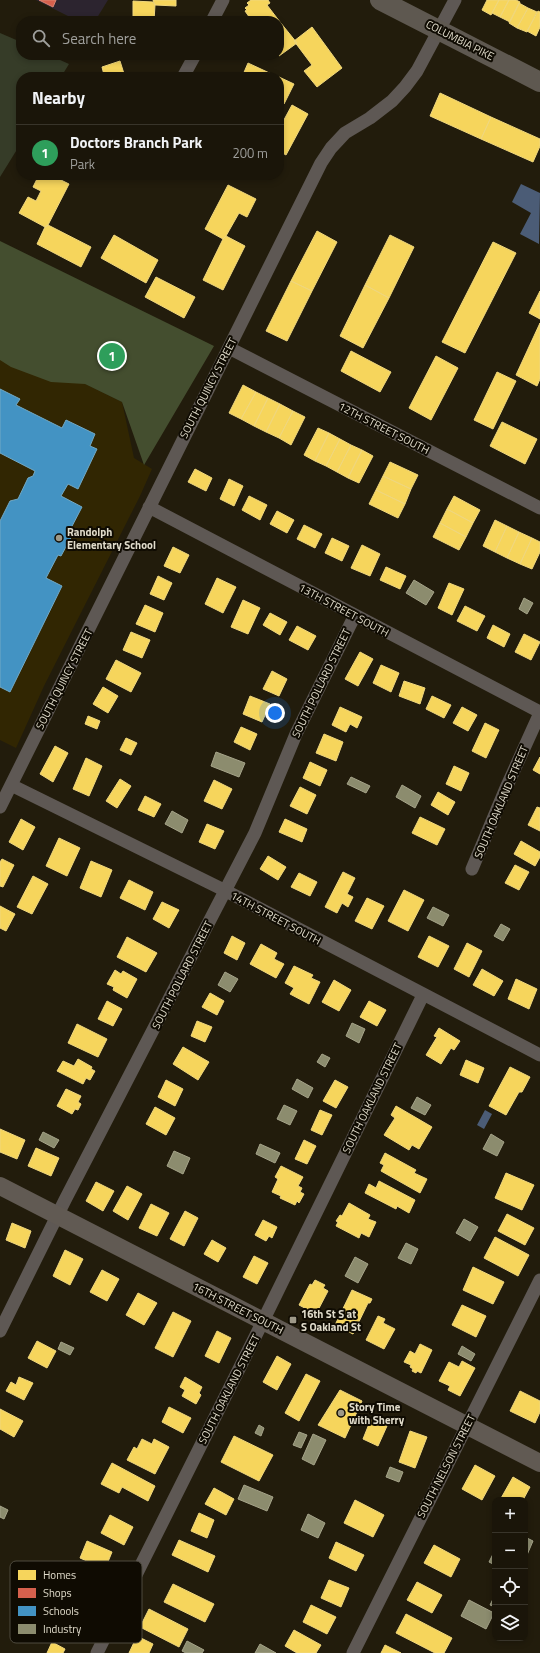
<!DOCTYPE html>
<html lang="en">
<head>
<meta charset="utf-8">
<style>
	body { margin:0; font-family:"Titillium Web",sans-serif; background:#231e12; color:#f1f3f6 }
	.controls { position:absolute; right:12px; bottom:12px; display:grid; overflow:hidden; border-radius:8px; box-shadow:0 2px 6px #0003 }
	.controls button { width:36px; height:36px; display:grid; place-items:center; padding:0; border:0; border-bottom:1px solid #38342a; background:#1a1509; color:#f1f3f6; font:20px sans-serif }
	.you { position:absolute; left:275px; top:713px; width:14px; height:14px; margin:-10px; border:3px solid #fff; border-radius:50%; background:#1a73e8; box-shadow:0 0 0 6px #1a73e833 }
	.badge { display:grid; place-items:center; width:26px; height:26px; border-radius:50%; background:#2563eb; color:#fff; font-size:13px; font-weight:700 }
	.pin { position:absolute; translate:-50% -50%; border:2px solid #fff; box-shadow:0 1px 4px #0006 }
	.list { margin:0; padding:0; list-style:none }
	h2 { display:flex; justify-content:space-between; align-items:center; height:52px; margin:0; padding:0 16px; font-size:17px }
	h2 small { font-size:13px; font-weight:400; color:#9f9f9c }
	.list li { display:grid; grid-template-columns:26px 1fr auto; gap:12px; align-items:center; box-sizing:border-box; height:56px; padding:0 16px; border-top:1px solid #38342a }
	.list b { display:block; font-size:15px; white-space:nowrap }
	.list p { margin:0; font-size:13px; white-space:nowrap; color:#9f9f9c }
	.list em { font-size:13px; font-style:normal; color:#9f9f9c }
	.icon { flex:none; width:22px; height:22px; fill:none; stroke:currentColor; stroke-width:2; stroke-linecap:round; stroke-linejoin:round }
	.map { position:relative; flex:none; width:540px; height:1653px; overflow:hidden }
	.search { position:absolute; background:#1a1509; box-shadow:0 2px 6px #0003; left:16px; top:16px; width:268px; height:44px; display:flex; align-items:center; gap:10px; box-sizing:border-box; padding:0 14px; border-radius:16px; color:#9f9f9c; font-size:15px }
	.panel { position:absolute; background:#1a1509; box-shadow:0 2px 6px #0003; left:16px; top:72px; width:268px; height:108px; border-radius:16px }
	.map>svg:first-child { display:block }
	.commercial { fill:#2c242f }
	.built { fill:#312602 }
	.green { fill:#363c28 }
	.forest { fill:#444e2f }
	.water { fill:#4b5c76 }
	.homes { fill:#f6d55c; stroke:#f0d77d }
	.shops { fill:#d6604d; stroke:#d98573 }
	.schools { fill:#4393c3; stroke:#72a9c5 }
	.industry { fill:#8c8c6e; stroke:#a6a48a }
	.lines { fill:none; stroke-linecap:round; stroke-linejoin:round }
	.street { stroke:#5e5854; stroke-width:13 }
	.secondary { stroke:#615a53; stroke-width:18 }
	.primary { stroke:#5e5850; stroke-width:20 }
	.poi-dot { fill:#9e9988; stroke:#0f0b02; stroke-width:1.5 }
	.labels { text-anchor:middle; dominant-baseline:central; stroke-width:4; stroke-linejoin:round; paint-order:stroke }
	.street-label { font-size:11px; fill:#e1dccb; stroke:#0f0b02 }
	.poi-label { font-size:11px; font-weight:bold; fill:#e1dccb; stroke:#0f0b02; text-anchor:start }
	.key { fill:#0f0b02; stroke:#4e4a3e; stroke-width:1 }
	.key-label { font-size:11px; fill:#e1dccb }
</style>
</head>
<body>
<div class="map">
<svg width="540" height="1653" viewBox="0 0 540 1653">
	<rect width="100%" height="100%" fill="#221c0c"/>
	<!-- commercial -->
	<path class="commercial" d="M36,0H108L95,21H78Z"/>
	<!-- built -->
	<path class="built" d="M0,352L55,369L122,402L134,458L152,469L140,496L44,686L16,748L0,740Z"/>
	<!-- green -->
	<path class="green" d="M0,33L21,42V55H49L69,64L61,77H21V143L0,177Z"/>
	<!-- forest -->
	<path class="forest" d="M0,241L214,346L144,465L122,402L85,384L51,382L11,367L0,360Z"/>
	<!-- water -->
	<path class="water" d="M521,184L540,193L539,244L520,234L531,213L512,202Z
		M485,1110L492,1114L484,1129L477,1125Z"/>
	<!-- homes -->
	<path class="homes" d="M153,0H176V6L155,5Z
		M251,0H268L270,3L267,5L280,22L279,23V21H252L245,11L247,10L245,8L249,5L247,3Z
		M487,0H499L491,15L482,10Z
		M499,0H509L500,17L492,13Z
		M509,0H516L520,2L510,22L500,17Z
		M133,1L153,2L155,5L154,21H133Z
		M519,3L528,8L517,28L509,23Z
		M528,8L537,12L527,32L517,28Z
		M538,11L540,12V27L536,36L527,31Z
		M280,22L297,43L279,56V23Z
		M312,27L342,68L317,87L304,71L312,65L294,41Z
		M120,61L125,77H98L104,75L102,67Z
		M248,63L278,77H242Z
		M279,77L294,84L284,104L279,101Z
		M440,93L491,117L481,139L430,116Z
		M292,105L308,114L286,155L279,151V129Z
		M491,117L540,139V146L533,162L481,139Z
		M39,175H51L69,184L48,225L45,227L19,213L28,197L36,201L41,191L33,187Z
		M228,185L256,199L247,217L239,213L226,236L223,239L205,229Z
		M48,225L91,247L81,267L37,244L45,227Z
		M317,231L337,242L312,291L291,281Z
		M114,235L158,260L146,283L101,258Z
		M390,235L414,247L389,298L365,285Z
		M226,236L245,246L223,290L203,280L223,239Z
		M493,242L516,253L465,353L442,342Z
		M156,277L195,297L184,318L145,297Z
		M291,281L312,291L287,341L266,331Z
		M365,285L389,298L363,348L340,336Z
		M540,291V319L529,313Z
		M540,323V379L537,386L516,375Z
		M351,351L391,372L380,392L341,371Z
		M436,356L458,368L431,420L409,408Z
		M497,372L516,381L493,429L474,420Z
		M243,385L256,392L241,419L229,413Z
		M256,392L268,398L254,426L241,419Z
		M268,398L280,404L266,432L254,426Z
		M280,404L293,411L279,438L266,432Z
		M293,411L305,417L291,445L279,438Z
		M502,422L537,439L525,464L490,446Z
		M318,428L329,433L315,461L304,455Z
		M329,433L340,439L326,466L315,461Z
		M340,439L351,445L337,472L326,466Z
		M351,445L362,450L348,478L337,472Z
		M362,450L373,456L359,483L348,478Z
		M390,462L418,475L411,489L383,476Z
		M195,469L212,478L206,491L188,482Z
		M383,476L411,489L405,504L376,490Z
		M229,479L243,486L234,506L220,499Z
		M376,490L405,504L398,518L369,504Z
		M249,496L267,505L260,520L242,510Z
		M454,496L480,510L473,523L447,509Z
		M447,509L473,523L466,537L440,523Z
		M277,511L294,520L287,533L270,524Z
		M495,520L507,526L495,552L483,546Z
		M440,523L466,537L459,550L433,537Z
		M304,525L322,534L315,548L297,539Z
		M507,526L519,532L507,558L495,552Z
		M519,532L532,538L520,564L507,558Z
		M332,538L349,546L342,561L325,553Z
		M532,538L540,542V552L532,569L520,564Z
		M362,545L380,554L370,576L351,568Z
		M173,547L189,555L180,573L164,566Z
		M386,567L406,576L400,589L380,580Z
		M158,576L172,583L164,600L150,594Z
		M217,578L236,587L223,613L205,604Z
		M449,583L464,589L452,615L438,608Z
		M243,600L260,608L248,634L231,627Z
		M145,605L163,613L155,632L136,624Z
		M465,606L485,616L477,631L457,621Z
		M270,613L287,622L280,635L263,625Z
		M493,625L510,634L504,647L487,638Z
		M297,626L316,636L308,650L289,640Z
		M131,632L150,640L142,658L123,650Z
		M524,634L540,642L531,660L515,652Z
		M360,652L373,659L358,686L345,679Z
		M116,660L141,673L131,692L106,679Z
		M381,665L399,673L391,692L373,683Z
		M272,671L287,679L279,696L263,689Z
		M404,681L425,688L420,704L399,696Z
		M103,687L118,696L108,713L93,704Z
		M250,696L270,704L262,722L243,714Z
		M432,696L451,705L444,718L426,709Z
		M340,707L362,717L357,728L350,724L346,732L332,725Z
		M462,707L477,715L468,731L453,723Z
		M88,716L100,721L97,729L85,724Z
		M485,723L499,730L486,758L472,751Z
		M241,727L257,734L250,750L234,742Z
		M324,734L343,742L336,761L316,753Z
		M126,738L137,743L131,755L120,750Z
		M55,746L68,753L53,782L40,774Z
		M540,757V774L533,770Z
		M86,758L102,766L89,796L73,789Z
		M310,762L327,770L320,786L303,778Z
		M454,766L469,773L461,791L446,784Z
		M120,779L131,786L117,808L106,801Z
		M214,780L232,789L222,809L204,801Z
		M300,787L316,795L307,814L290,806Z
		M438,792L455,802L448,815L431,805Z
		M145,796L161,804L154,817L138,810Z
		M537,807L540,808V831L528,825Z
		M420,817L445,829L437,845L412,833Z
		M21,819L35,827L23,850L9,842Z
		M285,819L307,829L302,842L279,832Z
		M207,824L224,831L215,849L199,842Z
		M59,838L80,848L67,876L46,866Z
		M521,841L540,852V857L535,866L514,854Z
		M268,856L286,867L278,880L260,869Z
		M2,859L14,865L3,887L0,886V862Z
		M91,861L112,870L101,897L80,888Z
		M515,865L529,872L519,890L505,883Z
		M343,872L355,878L347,894L353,897L348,907L342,903L337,913L325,907Z
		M299,873L317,882L310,896L291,887Z
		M33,876L48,884L32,914L17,907Z
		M129,880L153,892L145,910L120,898Z
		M404,890L424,900L408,931L388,921Z
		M367,898L384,906L372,929L355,921Z
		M162,902L179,910L169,928L153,919Z
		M0,906L15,914L6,931L0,928Z
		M232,936L245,943L237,960L224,953Z
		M429,936L449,946L438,967L418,957Z
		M127,937L157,953L146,972L117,957Z
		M467,943L482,951L469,977L454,969Z
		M261,944L277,953L274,959L284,964L276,978L250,964Z
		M294,966L313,975L311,978L320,982L309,1004L290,994L294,988L285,983Z
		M482,969L503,981L494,996L473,985Z
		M115,970L121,974L123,971L137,979L127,998L113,990L114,987L107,984Z
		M516,979L537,989L529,1009L508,999Z
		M334,980L351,990L339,1011L322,1002Z
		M210,993L224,1001L217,1015L202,1007Z
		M107,1001L122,1009L113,1026L98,1019Z
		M369,1001L386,1010L377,1026L360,1017Z
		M197,1021L212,1027L205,1042L191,1036Z
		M77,1024L107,1039L98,1057L68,1043Z
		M439,1028L460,1041L454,1050L451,1048L441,1064L426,1055L437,1037L434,1036Z
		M183,1047L209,1062L198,1080L173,1064Z
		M78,1059L92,1067L91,1069L95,1071L90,1080L86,1078L83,1084L57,1071L63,1061L74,1066Z
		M466,1060L484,1068L478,1083L460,1075Z
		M510,1067L530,1077L522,1092H519L506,1115L489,1106Z
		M166,1080L183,1089L175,1106L158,1097Z
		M335,1080L348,1087L336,1108L323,1101Z
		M66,1089L81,1096L78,1102L81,1104L78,1110L75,1109L72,1114L57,1106Z
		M396,1106L432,1127L419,1149L412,1145L409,1150L384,1135L395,1118L391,1115Z
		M155,1107L175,1118L166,1135L146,1124Z
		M320,1110L332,1115L322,1135L311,1130Z
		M0,1129L25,1140L17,1159L0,1152Z
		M304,1140L316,1146L307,1164L295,1159Z
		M36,1148L59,1158L51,1176L28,1166Z
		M385,1153L416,1170L414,1173L427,1179L420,1193L381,1171L384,1165L380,1163Z
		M281,1166L303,1177L298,1186L302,1188L300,1192L304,1194L299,1203L297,1201L295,1205L280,1198L281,1196L272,1192L278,1179L275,1177Z
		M506,1173L534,1185L522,1210L495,1198Z
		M379,1181L415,1200L409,1213L397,1206L396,1209L365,1193L369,1184L376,1188Z
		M96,1182L114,1191L103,1211L86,1201Z
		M127,1186L142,1194L128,1220L113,1211Z
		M349,1203L370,1215L368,1219L376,1222L369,1237L361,1233L359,1238L336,1226L338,1222L336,1221L340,1215L342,1216Z
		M151,1204L169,1213L157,1236L139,1228Z
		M185,1211L198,1218L184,1246L170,1239Z
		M507,1214L534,1228L525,1245L498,1231Z
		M263,1220L277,1227L272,1238L269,1236L266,1241L255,1235Z
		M12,1223L31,1231L25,1248L6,1240Z
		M495,1237L529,1255L518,1276L484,1258Z
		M212,1240L226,1248L218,1262L204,1254Z
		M65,1250L83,1259L70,1285L53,1276Z
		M254,1256L268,1263L257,1284L243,1277Z
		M473,1267L504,1282L493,1304L463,1290Z
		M102,1270L119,1279L107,1301L90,1292Z
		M315,1280L325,1285L323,1288L328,1291L316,1314L299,1305L310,1284L312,1285Z
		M352,1290L372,1299L370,1303H368L353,1334L335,1325Z
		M138,1293L157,1303L144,1325L126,1315Z
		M462,1305L486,1316L476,1337L452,1325Z
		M173,1312L191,1321L173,1357L155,1348Z
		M378,1316L385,1319L383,1323L395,1329L384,1349L366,1340Z
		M217,1331L231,1338L219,1363L205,1356Z
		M37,1341L56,1351L47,1368L28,1358Z
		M420,1344L432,1350L421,1373L417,1371L416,1373L412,1371L413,1369L410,1367L411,1365L404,1362L410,1351L415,1354Z
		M277,1356L291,1364L277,1390L263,1382Z
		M462,1361L475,1368L460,1396L448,1390L450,1386L439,1381L449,1362L459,1367Z
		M306,1374L320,1381L299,1421L285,1413Z
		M19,1377L33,1383L24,1400L6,1391L11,1382L16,1385Z
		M185,1377L202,1387L199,1393L201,1395L196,1404L182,1396L185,1390L180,1387Z
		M340,1390L362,1401L345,1438L318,1425Z
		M520,1391L540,1401V1412L535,1423L510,1411Z
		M169,1407L191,1418L183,1433L162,1422Z
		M0,1409L23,1421L14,1437L0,1429Z
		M371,1419L387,1426L378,1446L363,1439Z
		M410,1431L427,1437L415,1468L399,1462Z
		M234,1436L273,1455L259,1481L221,1462Z
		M142,1439L152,1444L154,1439L169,1447L155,1474L127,1460L134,1447L137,1449Z
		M112,1463L155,1486L148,1501L122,1487L119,1493L101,1484Z
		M475,1465L495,1476L482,1500L462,1489Z
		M513,1477L530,1487L523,1500H500Z
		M214,1488L234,1499L226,1515L205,1504Z
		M355,1500L384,1515L373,1537L344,1523Z
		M199,1513L214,1520L207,1538L191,1531Z
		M110,1515L133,1527L124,1545L101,1533Z
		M179,1540L215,1556L208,1572L172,1555Z
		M87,1541L112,1552L105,1569L80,1558Z
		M336,1542L364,1555L356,1571L329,1558Z
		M434,1545L460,1559L451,1577L424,1563Z
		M329,1580L349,1588L341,1607L321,1598Z
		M417,1582L442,1595L432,1613L407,1600Z
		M173,1584L214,1604L205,1622L164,1602Z
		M311,1605L336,1617L327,1634L303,1622Z
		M149,1609L188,1629L179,1647L140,1627Z
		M406,1614L452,1638L444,1653H435L396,1633Z
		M294,1630L321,1645L316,1653H297L285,1646Z
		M137,1636L153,1644L149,1653H129Z
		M52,1642L65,1649L63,1653H47Z
		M385,1645L401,1653H381Z"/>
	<!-- shops -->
	<path class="shops" d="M39,0H56L53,7Z"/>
	<!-- schools -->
	<path class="schools" d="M0,389L20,399L16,405L62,428L66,420L95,434L90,446L97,449L78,489L68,484L61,496L82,507L70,530L74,532L61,556L58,555L46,578L62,586L10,692L0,687V521L10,501L18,499L28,478L33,476L35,471L0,453Z"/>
	<!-- industry -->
	<path class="industry" d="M414,580L434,592L426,605L406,593Z
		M524,598L533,603L527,614L519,609Z
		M216,752L245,763L239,777L211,766Z
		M351,777L370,786L366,793L347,784Z
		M402,785L421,796L415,808L396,797Z
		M172,811L188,820L182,833L165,824Z
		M433,907L449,915L443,926L427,918Z
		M501,924L510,929L503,941L494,936Z
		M225,972L238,979L230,992L218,985Z
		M352,1023L365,1029L359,1043L346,1036Z
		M322,1054L330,1058L325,1067L317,1062Z
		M297,1079L313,1088L308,1098L292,1089Z
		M417,1097L431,1105L425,1115L411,1108Z
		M284,1105L297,1111L290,1125L277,1119Z
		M43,1132L59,1140L54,1148L39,1140Z
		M491,1134L504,1142L497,1156L483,1149Z
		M260,1144L280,1153L275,1163L256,1154Z
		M174,1151L190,1158L183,1174L167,1166Z
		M464,1219L478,1227L470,1241L456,1233Z
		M406,1243L418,1249L411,1264L398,1258Z
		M355,1257L368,1264L358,1283L345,1276Z
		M61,1342L74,1348L70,1355L58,1349Z
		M462,1346L475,1354L471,1361L458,1354Z
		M259,1425L264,1428L261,1436L255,1433Z
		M299,1432L307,1435L301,1448L293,1445Z
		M313,1434L326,1440L314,1465L302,1459Z
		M390,1467L403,1472L399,1482L386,1477Z
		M244,1485L273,1497L267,1511L238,1499Z
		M0,1506L8,1510L4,1519L0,1517Z
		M308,1514L325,1523L318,1538L301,1530Z
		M525,1537L533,1541L527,1555L525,1554Z
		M495,1550V1565L489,1562Z
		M494,1597H495V1607L490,1605Z
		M469,1600L494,1613L486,1629L461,1616Z
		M187,1641L204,1650L202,1653H186L182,1651Z
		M260,1644L276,1653H255Z"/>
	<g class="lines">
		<!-- street -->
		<path class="street" d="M212,21L223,0
			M183,77L195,55
			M229,348L540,508
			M149,507L540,712
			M11,785L226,891L540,1055
			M0,807L321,163L331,148L345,133L370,118L392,101L405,87L417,71L455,0
			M472,869L506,788L540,713
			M0,1331L65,1200L255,833L296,734L355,615
			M97,1653L263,1321L423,995
			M353,1653L540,1280"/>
		<!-- secondary -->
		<path class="secondary" d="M0,1186L540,1463"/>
		<!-- primary -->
		<path class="primary" d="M380,0L540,82"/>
	</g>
	<!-- markers -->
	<g class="poi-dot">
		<circle cx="59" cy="538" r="4"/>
		<rect x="289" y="1316" width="8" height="8" rx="2"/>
		<circle cx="341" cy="1413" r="4"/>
	</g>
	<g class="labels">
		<!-- street labels -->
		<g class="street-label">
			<text transform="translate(460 40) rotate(27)">COLUMBIA PIKE</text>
			<text transform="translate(208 388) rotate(-63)">SOUTH QUINCY STREET</text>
			<text transform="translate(384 428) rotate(27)">12TH STREET SOUTH</text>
			<text transform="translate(344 610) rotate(28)">13TH STREET SOUTH</text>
			<text transform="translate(64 679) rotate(-63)">SOUTH QUINCY STREET</text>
			<text transform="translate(321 683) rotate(-64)">SOUTH POLLARD STREET</text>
			<text transform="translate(501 802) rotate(-67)">SOUTH OAKLAND STREET</text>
			<text transform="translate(276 918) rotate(28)">14TH STREET SOUTH</text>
			<text transform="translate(182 975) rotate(-63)">SOUTH POLLARD STREET</text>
			<text transform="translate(372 1098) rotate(-64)">SOUTH OAKLAND STREET</text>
			<text transform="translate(238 1308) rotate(27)">16TH STREET SOUTH</text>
			<text transform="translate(229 1389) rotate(-63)">SOUTH OAKLAND STREET</text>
			<text transform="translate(446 1466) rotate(-63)">SOUTH NELSON STREET</text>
		</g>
		<!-- poi labels -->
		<g class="poi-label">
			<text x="67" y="532">Randolph<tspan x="67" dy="13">Elementary School</tspan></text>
			<text x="301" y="1314">16th St S at<tspan x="301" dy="13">S Oakland St</tspan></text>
			<text x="349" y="1407">Story Time<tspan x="349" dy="13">with Sherry</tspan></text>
		</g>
	</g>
	<!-- legend -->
	<rect x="10" y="1561" width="132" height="82" rx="6" class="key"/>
	<rect x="18" y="1570" width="18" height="10" fill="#f6d55c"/>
	<rect x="18" y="1588" width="18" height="10" fill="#d6604d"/>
	<rect x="18" y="1606" width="18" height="10" fill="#4393c3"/>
	<rect x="18" y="1624" width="18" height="10" fill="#8c8c6e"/>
	<g class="key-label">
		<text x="43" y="1579">Homes</text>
		<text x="43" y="1597">Shops</text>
		<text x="43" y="1615">Schools</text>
		<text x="43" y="1633">Industry</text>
	</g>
</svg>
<div class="controls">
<button>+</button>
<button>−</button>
<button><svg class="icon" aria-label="locate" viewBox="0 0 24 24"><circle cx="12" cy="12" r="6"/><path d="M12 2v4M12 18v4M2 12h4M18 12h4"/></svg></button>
<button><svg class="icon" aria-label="layers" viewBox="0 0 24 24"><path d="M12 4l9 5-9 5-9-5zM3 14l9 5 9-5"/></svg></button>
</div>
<div class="you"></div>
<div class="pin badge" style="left:112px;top:356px;background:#2e9e5b">1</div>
<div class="search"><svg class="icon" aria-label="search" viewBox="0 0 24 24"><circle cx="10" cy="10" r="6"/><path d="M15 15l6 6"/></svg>Search here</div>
<section class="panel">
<h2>Nearby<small></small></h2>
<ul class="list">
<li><span class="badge" style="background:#2e9e5b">1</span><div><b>Doctors Branch Park</b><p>Park</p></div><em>200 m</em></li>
</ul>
</section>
</div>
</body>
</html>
